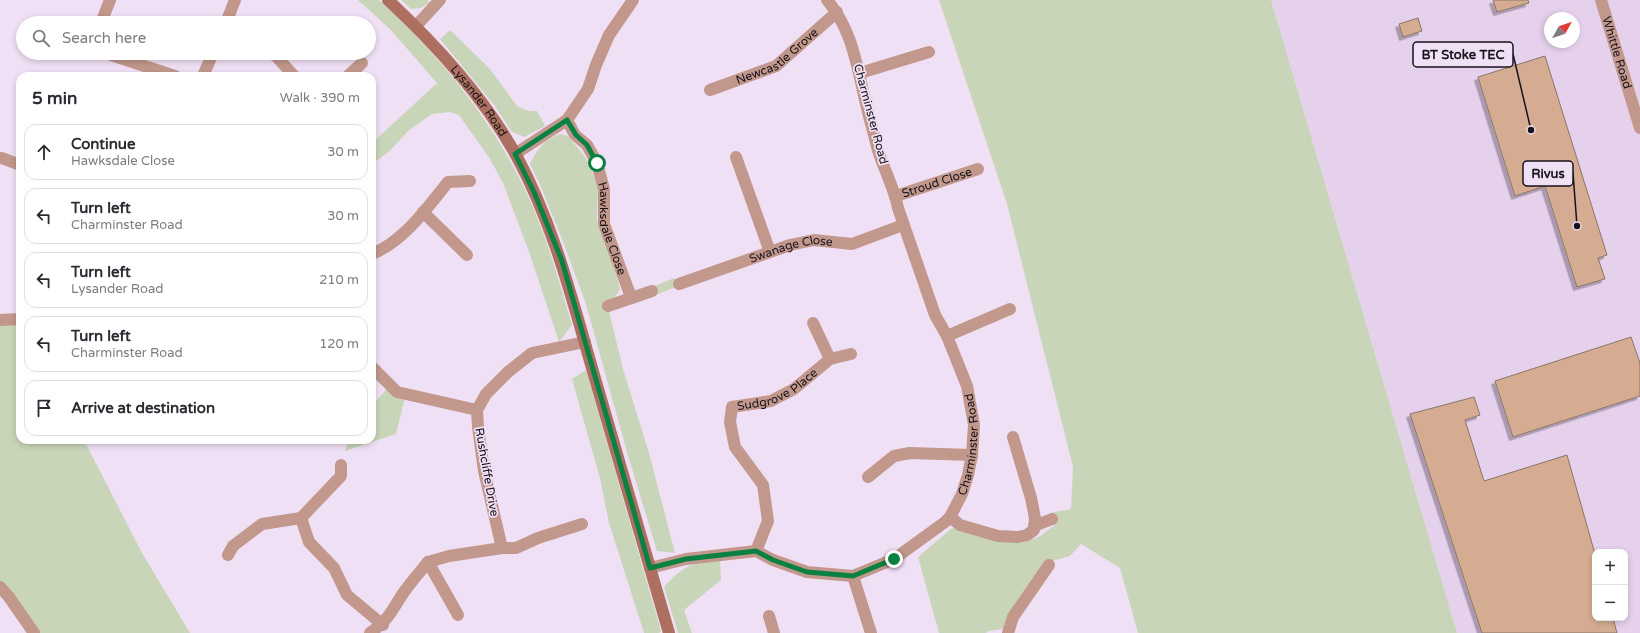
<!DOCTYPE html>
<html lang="en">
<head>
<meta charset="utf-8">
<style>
	body { margin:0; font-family:"Varela Round",sans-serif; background:#f7f7f7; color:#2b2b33 }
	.controls { position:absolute; right:12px; bottom:12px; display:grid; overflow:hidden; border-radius:8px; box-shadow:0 2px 6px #0003 }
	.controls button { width:36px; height:36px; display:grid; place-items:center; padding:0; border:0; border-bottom:1px solid #e1e1e2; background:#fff; color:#2b2b33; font:20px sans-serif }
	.compass { position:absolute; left:1544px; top:12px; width:36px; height:36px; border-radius:50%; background:#fff; box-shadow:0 2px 6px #0003; rotate:50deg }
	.stop { position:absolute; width:12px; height:12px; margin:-9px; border:3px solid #0b8043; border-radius:50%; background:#fff }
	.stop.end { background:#0b8043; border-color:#fff; box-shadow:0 1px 4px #0008 }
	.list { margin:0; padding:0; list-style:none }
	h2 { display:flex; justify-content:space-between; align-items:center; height:52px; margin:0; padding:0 16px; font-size:17px }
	h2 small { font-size:13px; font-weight:400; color:#7c7c81 }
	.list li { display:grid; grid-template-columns:26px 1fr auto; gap:12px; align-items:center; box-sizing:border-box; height:56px; margin:0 8px 8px; padding:0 8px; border:1px solid #e1e1e2; border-radius:12px }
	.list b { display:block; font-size:15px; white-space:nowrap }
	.list p { margin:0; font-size:13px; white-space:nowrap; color:#7c7c81 }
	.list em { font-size:13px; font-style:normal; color:#7c7c81 }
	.icon { flex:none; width:22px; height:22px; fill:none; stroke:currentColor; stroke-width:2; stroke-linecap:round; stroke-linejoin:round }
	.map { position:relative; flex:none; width:1640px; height:633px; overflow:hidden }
	.search { position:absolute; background:#fff; box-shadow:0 2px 6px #0003; left:16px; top:16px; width:360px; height:44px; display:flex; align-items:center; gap:10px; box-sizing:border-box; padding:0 14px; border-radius:22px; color:#7c7c81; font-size:15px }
	.panel { position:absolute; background:#fff; box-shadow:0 2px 6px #0003; left:16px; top:72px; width:360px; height:372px; border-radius:12px }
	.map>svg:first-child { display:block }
	.built { fill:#e6d1ed; fill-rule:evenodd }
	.green { fill:#c9d5b9 }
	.building { fill:#d5ac92; stroke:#8a7568; filter:url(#shadow) }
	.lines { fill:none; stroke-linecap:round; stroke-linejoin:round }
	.street { stroke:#c2988c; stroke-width:12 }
	.secondary { stroke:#ad7060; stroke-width:12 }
	.route { stroke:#0b8043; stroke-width:5 }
	.labels { text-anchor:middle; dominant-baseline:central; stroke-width:3.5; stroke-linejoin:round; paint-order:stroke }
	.street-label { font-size:12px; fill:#171219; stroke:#f0e0f5 }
	.leader { fill:none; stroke:#171219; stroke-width:1.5 }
	.callout-dot { fill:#171219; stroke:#f0e0f5; stroke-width:1.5 }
	.callout { fill:#f0e0f5; stroke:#171219; stroke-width:1.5 }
	.callout-label { font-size:13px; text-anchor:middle; font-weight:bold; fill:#171219 }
</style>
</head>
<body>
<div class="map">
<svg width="1640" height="633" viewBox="0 0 1640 633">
	<defs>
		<filter id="shadow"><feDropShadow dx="-3.5" dy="3.5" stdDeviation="0" flood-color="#0004"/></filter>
	</defs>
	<rect width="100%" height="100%" fill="#f0e0f5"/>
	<!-- built -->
	<path class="built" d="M1271,0H1640V633H1457ZM1550,18H1574V42H1550ZM1595,552H1625V618H1595Z"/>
	<!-- green -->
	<path class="green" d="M358,0H379C449,64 507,138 541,227C553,259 562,292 572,325L559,342L528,249L503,183L490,159L459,115L450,112L432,114L409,130L390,151L372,164V143L437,83L390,29Z
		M401,0H427L430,3L421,8L411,9Z
		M939,0H1271L1457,633H1138L1120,568L1081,544L1070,556L1052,561L1009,628L988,631L986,633H939L918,557L952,528C980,536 1010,550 1038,537C1044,534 1049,529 1054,526L1050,513L1071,509L1073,467L1007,204Z
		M450,30L490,69L517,106L529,111H537L545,126L524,137L512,132L494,105L440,39Z
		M560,134L568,136L586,158L598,185L597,220L611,253L620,289L610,305V315L623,369L649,453L675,553L657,551L627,452L585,301L560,234L541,187L530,164C538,148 543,141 560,134Z
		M674,278L678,286L656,295L653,287Z
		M0,320H20V440H84L142,553L190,633H32L0,590Z
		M586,370L661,631L659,633H644L609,523L600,478L572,379Z
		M390,385L406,394L396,434L345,451L349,440H372V406Z
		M720,560L721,580L684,610L692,633H678L664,587C684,565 691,563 720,560Z"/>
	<!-- building -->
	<path class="building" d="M1493,0H1528L1529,3L1497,12Z
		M1418,18L1422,31L1403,37L1399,24Z
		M1545,56L1607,255L1598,258L1605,279L1577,287L1545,186L1515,196L1478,77Z
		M1631,337L1640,363V396L1513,437L1495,381Z
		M1474,397L1480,415L1465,420L1484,481L1567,455L1595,554V618H1613L1617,633H1482L1410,414Z"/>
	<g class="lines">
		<!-- street -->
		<g class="street">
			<path id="s1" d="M1601,0L1640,128"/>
			<path d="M101,23L110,0"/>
			<path d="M226,23L235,0"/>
			<path d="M416,26L440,0"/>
			<path d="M105,53L175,76"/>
			<path d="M269,53L276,56L294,76"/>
			<path d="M860,73L929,52"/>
			<path d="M203,76L213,53"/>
			<path d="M348,76L362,63"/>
			<path id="s2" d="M710,90L776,66L837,12"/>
			<path id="s3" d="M567,120L575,135L587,145L597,163L604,189V224L631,297"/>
			<path d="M515,154L567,120L588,89L596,65L609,35L633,0"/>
			<path d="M736,157L770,252"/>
			<path d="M2,158L20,165"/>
			<path id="s4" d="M896,196L978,169"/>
			<path d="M423,212L467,255"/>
			<path d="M372,254C404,241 427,208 448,182L470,181"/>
			<path id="s5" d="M679,284L790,245L814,240L852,244L903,225"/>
			<path d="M608,306L652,291"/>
			<path d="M0,320L20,319"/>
			<path d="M813,323L830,359"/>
			<path d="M947,336L1010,309"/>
			<path d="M372,367L397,392L477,410"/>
			<path d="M868,477L894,456L910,453L972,455"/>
			<path d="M950,517L960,525L998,536L1018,537L1027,535L1034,530L1035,518L1031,498L1013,437"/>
			<path d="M301,518L341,476V465"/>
			<path d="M1034,526L1052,519"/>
			<path d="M502,548L484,471L478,427L477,410L486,394L508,372L532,353L585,342"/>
			<path id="s6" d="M756,551L768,521L763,485L735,447L730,422L732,407L771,401L794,389L830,359L851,354"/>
			<path d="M228,555L233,546L262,524L301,518L309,542L334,568L347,595L383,625"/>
			<path d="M428,562L449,556L502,548H516L538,538L582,524"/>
			<path d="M428,562L458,615"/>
			<path id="s7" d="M650,568L686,559L756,551L773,560L807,572L853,576L894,559L945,522L950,517L962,494L968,475L972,455L974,425L967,386L947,336L935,315L898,208C894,187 883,168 877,147C874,134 870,121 867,108C857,69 854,32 827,0"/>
			<path d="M853,576L871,633"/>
			<path d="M0,587L9,597L34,633"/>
			<path d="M769,616L774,633"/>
			<path d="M370,633C390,619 391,611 404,592C411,582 420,572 428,562"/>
			<path d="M1008,633L1013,617L1049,565"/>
		</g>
		<!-- secondary -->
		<path class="secondary" id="s8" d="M388,0C437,46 483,96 516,155C554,225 572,299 594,375C619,461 644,547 669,633"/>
	</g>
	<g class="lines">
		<!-- route -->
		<path class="route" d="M597,163L587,145L576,135L567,120L515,154L534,192L562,261L650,568L686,559L756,551L773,560L807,572L853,576L894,559"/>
	</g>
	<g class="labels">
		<!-- street labels -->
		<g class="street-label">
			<text stroke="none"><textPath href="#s1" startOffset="55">Whittle Road</textPath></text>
			<text stroke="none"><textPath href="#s2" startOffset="76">Newcastle Grove</textPath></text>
			<text stroke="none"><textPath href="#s8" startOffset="136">Lysander Road</textPath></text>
			<text transform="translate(871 114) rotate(75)">Charminster Road</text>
			<text stroke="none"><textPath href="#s4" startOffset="43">Stroud Close</textPath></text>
			<text stroke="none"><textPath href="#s3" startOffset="121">Hawksdale Close</textPath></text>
			<text stroke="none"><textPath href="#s5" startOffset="118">Swanage Close</textPath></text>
			<text stroke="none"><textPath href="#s6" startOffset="206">Sudgrove Place</textPath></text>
			<text stroke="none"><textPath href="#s7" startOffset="400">Charminster Road</textPath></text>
			<text transform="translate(487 472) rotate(80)">Rushcliffe Drive</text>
		</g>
	</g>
	<!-- callouts -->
	<path class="leader" d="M1531 130L1513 54M1577 226L1573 173"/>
	<g class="callout-dot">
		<circle cx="1531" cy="130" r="4"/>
		<circle cx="1577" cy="226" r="4"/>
	</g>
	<g class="callout">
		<rect x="1413" y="42" width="100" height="25" rx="4"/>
		<rect x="1523" y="161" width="50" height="25" rx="4"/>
	</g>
	<g class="callout-label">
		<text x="1463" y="59">BT Stoke TEC</text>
		<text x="1548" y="178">Rivus</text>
	</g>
</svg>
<div class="controls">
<button>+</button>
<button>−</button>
</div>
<svg class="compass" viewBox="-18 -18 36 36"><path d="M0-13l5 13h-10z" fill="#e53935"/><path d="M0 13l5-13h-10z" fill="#7c7c81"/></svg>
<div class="stop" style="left:597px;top:163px"></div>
<div class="stop end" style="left:894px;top:559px"></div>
<div class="search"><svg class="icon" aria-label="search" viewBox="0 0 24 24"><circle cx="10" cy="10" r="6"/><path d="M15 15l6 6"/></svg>Search here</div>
<section class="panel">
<h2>5 min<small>Walk · 390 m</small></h2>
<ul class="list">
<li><svg class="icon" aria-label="ahead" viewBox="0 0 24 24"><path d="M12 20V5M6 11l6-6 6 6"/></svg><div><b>Continue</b><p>Hawksdale Close</p></div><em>30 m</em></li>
<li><svg class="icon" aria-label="left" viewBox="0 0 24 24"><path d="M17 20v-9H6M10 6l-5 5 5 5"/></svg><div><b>Turn left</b><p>Charminster Road</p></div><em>30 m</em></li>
<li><svg class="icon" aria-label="left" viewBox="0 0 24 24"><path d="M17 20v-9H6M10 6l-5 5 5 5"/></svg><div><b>Turn left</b><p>Lysander Road</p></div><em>210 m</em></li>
<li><svg class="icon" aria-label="left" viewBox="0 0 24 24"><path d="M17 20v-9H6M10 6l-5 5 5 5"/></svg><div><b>Turn left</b><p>Charminster Road</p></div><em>120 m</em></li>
<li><svg class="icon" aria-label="arrive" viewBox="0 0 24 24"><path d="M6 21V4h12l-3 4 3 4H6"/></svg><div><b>Arrive at destination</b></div></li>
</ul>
</section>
</div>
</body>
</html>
